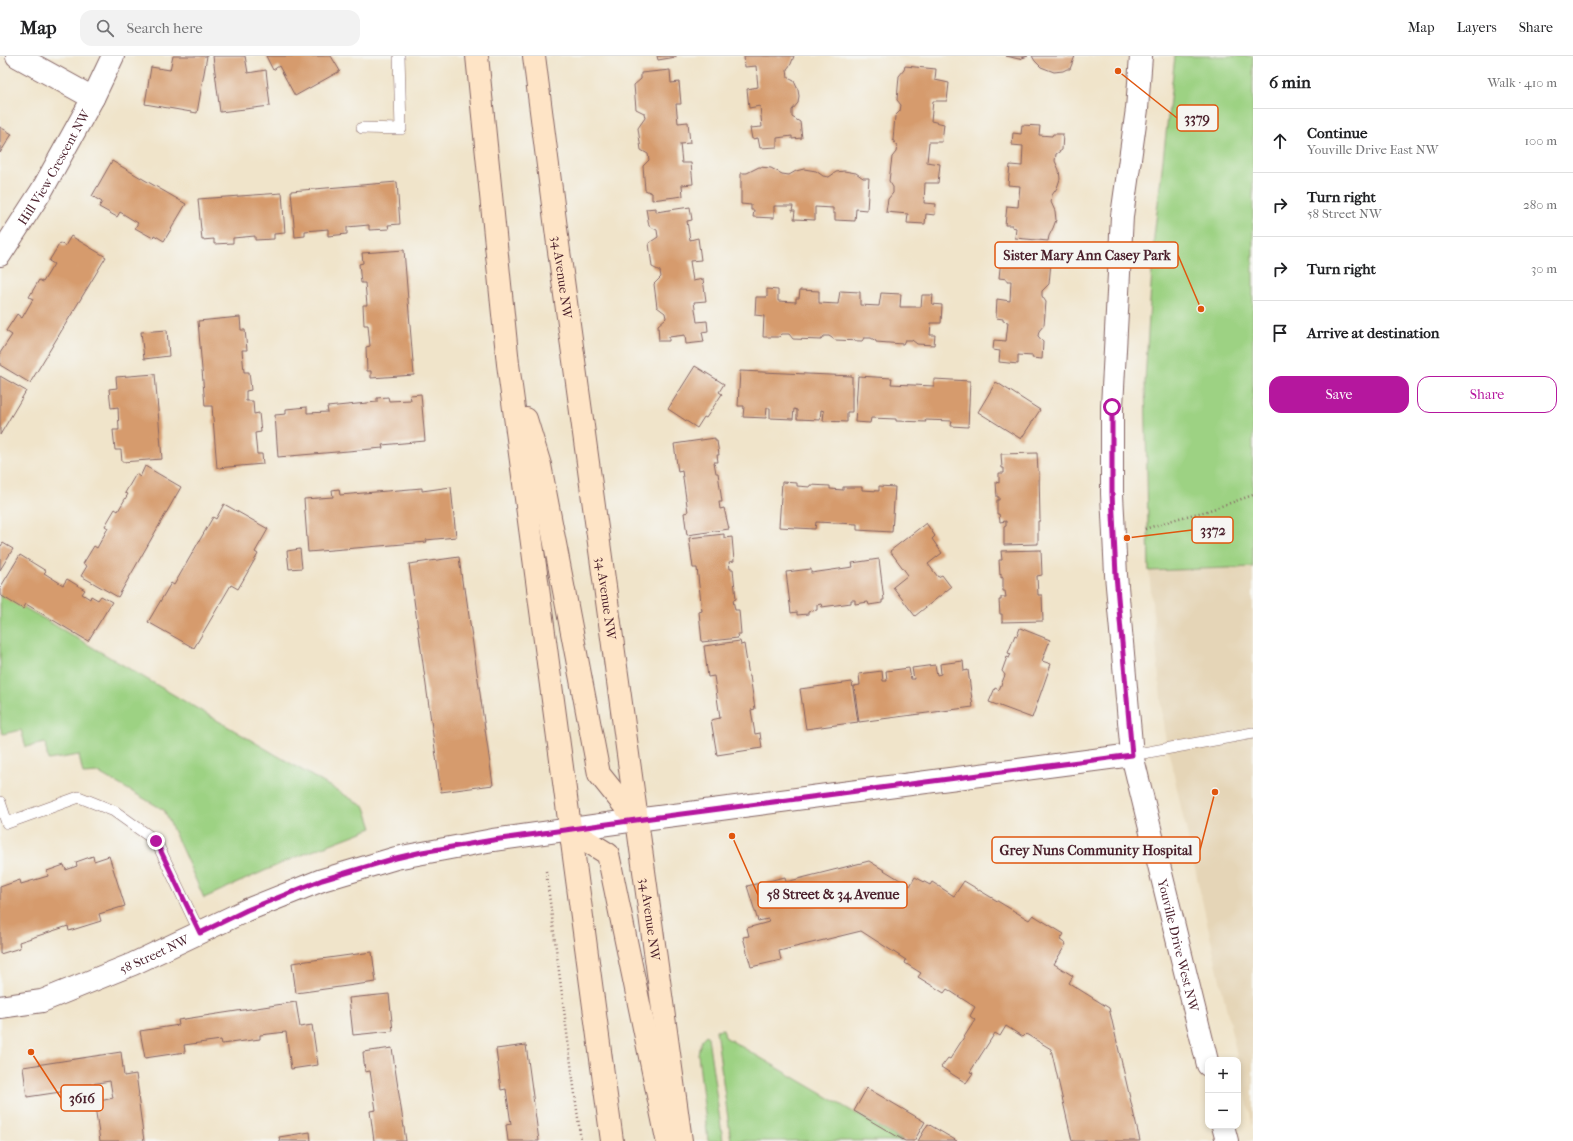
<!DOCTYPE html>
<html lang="en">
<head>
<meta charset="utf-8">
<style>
	body { margin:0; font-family:"IM FELL French Canon",serif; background:#f2f2f2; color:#202124 }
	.controls { position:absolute; right:12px; bottom:12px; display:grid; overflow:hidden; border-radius:8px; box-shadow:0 2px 6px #0003 }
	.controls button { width:36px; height:36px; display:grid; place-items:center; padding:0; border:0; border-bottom:1px solid #e0e0e0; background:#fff; color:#202124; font:20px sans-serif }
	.stop { position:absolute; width:12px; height:12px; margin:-9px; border:3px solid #b5179e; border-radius:50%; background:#fff }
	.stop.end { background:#b5179e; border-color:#fff; box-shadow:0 1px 4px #0008 }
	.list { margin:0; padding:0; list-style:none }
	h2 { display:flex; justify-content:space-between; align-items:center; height:52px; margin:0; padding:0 16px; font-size:17px }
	h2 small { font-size:13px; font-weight:400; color:#757577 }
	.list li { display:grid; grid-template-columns:26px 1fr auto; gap:12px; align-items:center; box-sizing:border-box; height:64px; padding:0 16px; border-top:1px solid #e0e0e0 }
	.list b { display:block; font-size:15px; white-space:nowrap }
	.list p { margin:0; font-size:13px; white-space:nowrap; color:#757577 }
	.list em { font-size:13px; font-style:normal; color:#757577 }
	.actions { display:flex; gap:8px; padding:12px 16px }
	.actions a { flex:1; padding:9px 0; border:1px solid #b5179e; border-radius:12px; text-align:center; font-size:14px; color:#b5179e }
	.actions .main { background:#b5179e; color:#fff }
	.icon { flex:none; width:22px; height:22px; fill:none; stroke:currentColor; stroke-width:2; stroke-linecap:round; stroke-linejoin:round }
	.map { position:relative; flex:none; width:1253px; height:1085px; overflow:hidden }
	header { display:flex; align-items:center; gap:24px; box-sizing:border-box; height:56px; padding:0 20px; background:#fff; border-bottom:1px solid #e0e0e0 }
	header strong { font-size:19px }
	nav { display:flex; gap:22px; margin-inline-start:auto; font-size:14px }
	.search { width:280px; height:36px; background:#f2f2f2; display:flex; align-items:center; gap:10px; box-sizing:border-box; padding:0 14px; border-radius:12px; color:#757577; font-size:15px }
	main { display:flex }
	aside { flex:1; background:#fff }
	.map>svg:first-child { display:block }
	.built { fill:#e5d5b7 }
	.green { fill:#9dd283; stroke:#747857 }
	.building { fill:#d69b6d }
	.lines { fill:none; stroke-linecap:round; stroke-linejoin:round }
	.service-casing { stroke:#846463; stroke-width:12 }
	.minor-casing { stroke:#846463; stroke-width:24 }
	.tertiary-casing { stroke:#846463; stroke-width:24 }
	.secondary-casing { stroke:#846463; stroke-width:24 }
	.path { stroke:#846463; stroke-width:2.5; stroke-dasharray:1 3; stroke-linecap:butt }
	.service { stroke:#fff; stroke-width:11 }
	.minor { stroke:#fff; stroke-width:22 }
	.tertiary { stroke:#fff; stroke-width:22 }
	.secondary { stroke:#fee4c6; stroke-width:22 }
	.route { stroke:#b5179e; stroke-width:5 }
	.labels { text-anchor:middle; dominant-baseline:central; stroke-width:4; stroke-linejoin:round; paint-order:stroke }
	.street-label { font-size:13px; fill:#4a1f2b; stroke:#f6f6f2 }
	.leader { fill:none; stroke:#e0560e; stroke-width:1.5 }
	.callout-dot { fill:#e0560e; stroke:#f6f6f2; stroke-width:1.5 }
	.callout { fill:#f6f6f2; stroke:#e0560e; stroke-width:1.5 }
	.callout-label { font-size:14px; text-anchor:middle; font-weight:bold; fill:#4a1f2b }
</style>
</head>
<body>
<header>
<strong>Map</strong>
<div class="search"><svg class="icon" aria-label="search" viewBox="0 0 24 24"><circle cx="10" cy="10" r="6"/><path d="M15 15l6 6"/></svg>Search here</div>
<nav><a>Map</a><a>Layers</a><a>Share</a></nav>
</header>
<main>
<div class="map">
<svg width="1253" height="1085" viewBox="0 0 1253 1085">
	<rect width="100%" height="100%" fill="#f6f6f2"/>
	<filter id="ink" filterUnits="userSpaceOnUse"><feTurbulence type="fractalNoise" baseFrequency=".025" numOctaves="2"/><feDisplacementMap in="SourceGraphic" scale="8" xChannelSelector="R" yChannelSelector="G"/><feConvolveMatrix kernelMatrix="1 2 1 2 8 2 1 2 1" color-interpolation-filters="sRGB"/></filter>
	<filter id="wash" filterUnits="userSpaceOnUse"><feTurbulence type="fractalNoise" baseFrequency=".012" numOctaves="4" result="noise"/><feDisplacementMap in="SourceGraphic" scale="16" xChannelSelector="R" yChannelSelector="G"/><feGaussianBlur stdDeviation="0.9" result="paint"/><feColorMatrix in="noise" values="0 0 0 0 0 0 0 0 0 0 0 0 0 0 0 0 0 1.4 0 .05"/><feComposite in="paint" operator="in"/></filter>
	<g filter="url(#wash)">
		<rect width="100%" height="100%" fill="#f0e4ca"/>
		<!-- built -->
		<path class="built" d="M1253,511V1071L1164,675L1149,515Z"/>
		<!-- green -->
		<path class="green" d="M1175,0H1253V511L1149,515L1145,325L1154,181Z
			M0,537L365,751L372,772L289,804L204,842L164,754L99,717L83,718L79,699L48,704L45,687L26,691L21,674L3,678L0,671Z
			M723,973L725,981L903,1085H731L716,974Z
			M706,979L708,981L723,1085H708L698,998L701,984Z"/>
		<g id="blocks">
			<!-- building -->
			<path class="building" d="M173,0H207L197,57L145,48L151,11L170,14Z
				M213,0H245L248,17L266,14L270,50L220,56Z
				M266,0H331L340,15L295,40L279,10L273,14Z
				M657,0H676V1L658,4Z
				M744,0H794L791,8L787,13L788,22L794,25L798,34L799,40L798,47L792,54V61L800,66L802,82L792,83V80L777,82V91L760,92L758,82L752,83L750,72L762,71L760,50L749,52L747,33L758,31L756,10L745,11Z
				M1006,0H1028L1019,3Z
				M1032,0H1075L1070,13H1067L1063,15L1054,16L1041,11L1035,5Z
				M905,10L936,13L935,24L949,27L947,45H933L931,65L944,68L942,86H929L927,106L940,108L938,127H925L924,147L936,148L935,159L926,158L925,168L907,167L908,158L886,156L888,143L893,137V131L889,125L892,101L896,96L897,90L893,84L895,60L900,55L901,49L897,44L899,20L904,14Z
				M670,14L671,27L679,26L681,48H676L678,67L688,66L690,87L680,88L682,107H691L693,128L682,129L683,140L652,144V137L645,134L643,110L649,104L648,98L641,94L638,72L645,62L644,57L636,53L634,29L641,23V17Z
				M1022,69L1040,70L1039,79L1052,80L1053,78H1063L1062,94L1056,98L1055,105L1059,114L1060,123L1057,132L1052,139L1051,146L1055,155L1056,164L1053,172L1049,180L1048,185L1015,182L1016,172L1012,171V169H1005L1007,150L1018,151L1020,130L1008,129L1010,109L1022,110L1023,90L1012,89L1013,77L1021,78Z
				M0,71L12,78L0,97Z
				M112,105L186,148L164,185L154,179L153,182L135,172L138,167L120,156L117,161L99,151L102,146L92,140Z
				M759,111L771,112L782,118L789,119L796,115L804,113L816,115L823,120L829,121L836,116L844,115L856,117L863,122H869L867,154L856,153L855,165L835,164V157H833V152L815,151V164L794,163L795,155H792L793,150H774V162L753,161L754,154H751V149L741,148V117H747Z
				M397,126L400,168L388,169L389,173L369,174V169L347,171V178L328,180V173L305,175V180L295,181L291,135Z
				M282,137L285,177L274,178V183L255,184V180L233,182V187L214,188V183L202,184L198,143Z
				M690,151L692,164L687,165L690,184L698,182L701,204L690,205L693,225L703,223L706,245L694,246L697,266L707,265L708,275L702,276L704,286L686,288L685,279L669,281V285H659L658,269L666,262L665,257L657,251L654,228L661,221L660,215L652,211L649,187L658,181L657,174L649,170L646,153L656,152V156Z
				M71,180L106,201L30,327L0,309V297L12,279L6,275L17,258L22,262L33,243L29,241L39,224L43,226L54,208L49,205L60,187L65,190Z
				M1014,192L1046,195V200L1051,206L1049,228L1042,235V240L1046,246L1044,269L1039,275L1038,280L1043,286L1042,303L1032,302L1033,300L1018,299V308L999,306L1000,295L993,294L994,284L1006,285L1008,266L1003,265V263L996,262L997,243L1010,245L1011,225H1007V223L999,222L1001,203L1013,204Z
				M404,194L414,319L371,322V315H367L366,291L370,290L368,269H364L363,249H367L365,227H361L359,208L363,207L362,197Z
				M767,233L778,234V245L796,246V242H799L800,234L819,235V247L838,248L840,235L860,236V249L879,250L881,237L901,238L900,251H921L922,239H933L932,248L942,249L941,267H931L930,279H935L934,289L917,288L912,284H905L903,288L876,286V285L871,282H864L862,285L835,284L829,280H824L821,284L793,283L789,278H782L779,281H763L764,260L755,259L756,241H767Z
				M240,261L241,274H245L247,294H242L244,316H249L251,334L246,335V345H253L254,358L259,357L261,376L255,377L257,398H262L263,408L217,412L212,350H205L198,265Z
				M167,274L169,300L144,303L141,276Z
				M695,310L724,328L719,336L722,338L706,362L704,361L697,372L668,353Z
				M740,315L852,320V356H847V366L823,365L824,355L821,354L820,364L797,363V354L794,353L793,363L770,362V352H767L766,362L743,361L744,350H738Z
				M155,318L162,403L122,406L121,394H115L113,374H119L118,351L111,352L109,333L117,332L116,321Z
				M0,320L26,335L0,379Z
				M858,320L892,322L891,328L934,330V323L970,325L968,371L951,370L952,365L925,364L926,366L896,365V363L871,362L870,367L855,366Z
				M996,326L1040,354L1021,383L978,356Z
				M421,338L425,385L382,389L383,392L278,401L275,359L286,358V353L307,351V357L328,356L327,351L377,346V342L388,341L389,345L411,344L410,339Z
				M715,382V385H717L719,399H717L718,406H714L716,417H718L722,446H719L720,453L724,452L729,473L687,479L684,457L688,456L682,415L678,416L674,388Z
				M1037,397L1038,415H1039L1040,465H1038V488L1004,489V471L1006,470V465L1000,466L999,458H997V444H999V441H997L996,426L999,427V417H1004V412H1002L1001,398Z
				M145,410L181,431L118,541L81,520L87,510L83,508L94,490L97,492L108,472L105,470L115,453L118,455L128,438L125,437L136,418L140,421Z
				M782,426L797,427V430L810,431V429L830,430V433L843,434V431H862V434L879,435V430L895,431L892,476L857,474V468L816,466L815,473L779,471Z
				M451,431L456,481L426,484L427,486L308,496L304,443L333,441L332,434L339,433L340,439L422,432V435Z
				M224,448L268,473L255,496L258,498L238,533L231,529L194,592L148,566L171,527L174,529L213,461L216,463Z
				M926,467L935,480L932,483L942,497L928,508L938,521L942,519L951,531L915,560L893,531L908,519L890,495Z
				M724,478V482L732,481L734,505L729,506L730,513H733L736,543L733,544L735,554H739L741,578H737L738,582L702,586L699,556L702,555L697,512H693L689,482Z
				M3,487L13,493L0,514V489L1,490Z
				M300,493L302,512L289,513L287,495Z
				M1041,494L1042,519L1037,520L1038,539H1042L1043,565L1002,566V558H1000L999,544H1001V541H1006L1005,535H1003V521L1001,522V518L1000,519L999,504H1002L1001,495Z
				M20,499L46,515L44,517L63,529L67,523L85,534L82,538L90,543L91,540L98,544L101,540L112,546L88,585L26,548L23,553L0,539V532Z
				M459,501L463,532H465L493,729L441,736L409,508Z
				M879,503L884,544H882V547L869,549L868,546L855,548V544H851V547L822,551L821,548L817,549V554L808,556V558L797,559V556L791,557L786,516L811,513V517L853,511L852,507Z
				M1020,572L1050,584L1042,605L1051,608L1032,662L989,646L995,632L999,634L1005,619L1002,615L1007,601L1009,602L1011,598L1008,597L1015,579L1017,580Z
				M740,585L741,589L744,588L749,620H750L755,653L751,654L755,678L760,677L762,692L717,699L711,664L720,662L714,620L708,621L704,590Z
				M963,605L964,615L968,614L973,651L859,666L854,630L860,629L859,618L882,615L883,625H887L886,615L909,612L911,623H914L912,612L935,609L937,619L941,618L940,608Z
				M852,626L858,666L806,673L800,633Z
				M93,800L94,805L109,800L125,850L99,858L101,865L69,875L68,870L19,886L20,892L0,898V831L20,824L21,828L48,820L47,815L64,809L66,814L77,810L76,806Z
				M869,805L910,830L915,821L930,829L932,826L954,840L964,825L1029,864L1033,859L1064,878L1060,884L1066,888L1054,908L1073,920L1069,927L1109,952L1140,1085H1072L1051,993L1026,978L1023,981L1006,970L1000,980L995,977L970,1016L973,1017L966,1027L941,1011L948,1002L950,1003L975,964L970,960L975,951L947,933L944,937L918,921L921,917L905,907L906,904L861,875L779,895L781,904L751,911L743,881L749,880L747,872L769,866L768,863L758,865L747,830L785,821L786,826Z
				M372,896L376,926L296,937L292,907Z
				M389,938L393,975L353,979L349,942Z
				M296,946L300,971L312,969L318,1009L291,1013L286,976L260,979V983L222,988L221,984L184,989L185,996L145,1002L140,975L179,969L178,964Z
				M526,989L539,1085H508L506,1069L511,1068L506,1033L501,1034L496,993Z
				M392,992L406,1085H374L370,1055L376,1054L370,1015L365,1016L363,996Z
				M121,996L124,1020L136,1018L139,1040H138L144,1085H100L95,1050L100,1049V1045L113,1042L110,1025L66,1032L67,1035L27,1041L23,1011Z
				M867,1032L925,1066L914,1085H905L854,1055Z
				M928,1068L957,1085H918Z
				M310,1076L311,1085H280L279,1081Z"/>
		</g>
	</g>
	<g filter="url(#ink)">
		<use href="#blocks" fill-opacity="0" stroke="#846463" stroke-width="1"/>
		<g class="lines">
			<defs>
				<path id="service" d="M362,72L401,73L399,0
					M1132,699L1253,677
					M0,746L7,767L79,741L114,755L156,785L200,877"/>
				<g id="minor">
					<path d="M17,0L93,42"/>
					<path id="s1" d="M0,199L42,134L93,42L113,0"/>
				</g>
				<g id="tertiary">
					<path id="s2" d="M1141,0L1137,53L1122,160L1112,351V438L1116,519L1132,699L1208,1009"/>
					<path id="s3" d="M0,951L42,945L133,908L247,854L322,824L396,802L493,784L636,764L1132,699"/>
					<path d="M1223,1070L1227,1085"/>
				</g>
				<g id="secondary">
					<path d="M477,0L508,308L612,1085"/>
					<path id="s4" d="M534,0L558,188L681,1085"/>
					<path d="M526,363L540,409L599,718L635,763"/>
					<path d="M569,774L608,798L667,1083"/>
				</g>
			</defs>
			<!-- service casing -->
			<use href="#service" class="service-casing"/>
			<!-- minor casing -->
			<use href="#minor" class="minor-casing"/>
			<!-- tertiary casing -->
			<use href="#tertiary" class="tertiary-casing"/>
			<!-- secondary casing -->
			<use href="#secondary" class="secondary-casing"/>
			<!-- path -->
			<path class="path" d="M1145,473L1179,462L1207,455L1253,439
				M546,815L581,1085"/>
			<!-- service -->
			<use href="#service" class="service"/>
			<!-- minor -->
			<use href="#minor" class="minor"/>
			<!-- tertiary -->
			<use href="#tertiary" class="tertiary"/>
			<!-- secondary -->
			<use href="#secondary" class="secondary"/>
		</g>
	</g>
	<g class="lines" filter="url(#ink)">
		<!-- route -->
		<path class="route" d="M156,785L200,877L247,854L322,824L396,802L422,796L493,784L636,764L1132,699L1116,519L1112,438V351"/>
	</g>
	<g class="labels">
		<!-- street labels -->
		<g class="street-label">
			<text stroke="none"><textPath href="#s1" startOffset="103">Hill View Crescent NW</textPath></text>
			<text stroke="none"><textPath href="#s4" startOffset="223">34 Avenue NW</textPath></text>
			<text stroke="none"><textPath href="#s4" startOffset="547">34 Avenue NW</textPath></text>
			<text stroke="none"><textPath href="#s4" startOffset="871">34 Avenue NW</textPath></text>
			<text stroke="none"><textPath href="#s2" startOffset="897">Youville Drive West NW</textPath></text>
			<text stroke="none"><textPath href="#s3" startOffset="164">58 Street NW</textPath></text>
		</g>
	</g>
	<!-- callouts -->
	<path class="leader" d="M1118 15L1177 62M1201 253L1178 199M1127 482L1192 474M1215 736L1200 794M732 780L758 839M31 996L61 1042"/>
	<g class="callout-dot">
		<circle cx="1118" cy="15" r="4"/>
		<circle cx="1201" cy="253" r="4"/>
		<circle cx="1127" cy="482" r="4"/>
		<circle cx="1215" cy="736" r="4"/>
		<circle cx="732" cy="780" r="4"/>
		<circle cx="31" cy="996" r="4"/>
	</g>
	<g class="callout">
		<rect x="1177" y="49" width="41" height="26" rx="4"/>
		<rect x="995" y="186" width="183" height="26" rx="4"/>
		<rect x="1192" y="461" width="41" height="26" rx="4"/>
		<rect x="992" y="781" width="208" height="26" rx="4"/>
		<rect x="758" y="826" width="149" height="26" rx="4"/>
		<rect x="61" y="1029" width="42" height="26" rx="4"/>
	</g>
	<g class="callout-label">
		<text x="1197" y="67">3379</text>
		<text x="1087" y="204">Sister Mary Ann Casey Park</text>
		<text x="1213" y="479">3372</text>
		<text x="1096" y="799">Grey Nuns Community Hospital</text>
		<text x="833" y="843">58 Street &amp; 34 Avenue</text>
		<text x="82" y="1047">3616</text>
	</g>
</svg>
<div class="controls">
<button>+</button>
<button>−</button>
</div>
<div class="stop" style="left:1112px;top:351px"></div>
<div class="stop end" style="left:156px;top:785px"></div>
</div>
<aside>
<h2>6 min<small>Walk · 410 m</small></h2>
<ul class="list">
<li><svg class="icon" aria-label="ahead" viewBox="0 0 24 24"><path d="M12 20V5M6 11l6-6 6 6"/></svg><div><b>Continue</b><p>Youville Drive East NW</p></div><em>100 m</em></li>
<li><svg class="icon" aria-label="right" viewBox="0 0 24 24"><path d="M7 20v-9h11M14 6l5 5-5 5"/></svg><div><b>Turn right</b><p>58 Street NW</p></div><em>280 m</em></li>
<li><svg class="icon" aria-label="right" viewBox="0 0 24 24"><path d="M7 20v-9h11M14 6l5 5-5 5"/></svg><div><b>Turn right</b></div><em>30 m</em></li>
<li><svg class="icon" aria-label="arrive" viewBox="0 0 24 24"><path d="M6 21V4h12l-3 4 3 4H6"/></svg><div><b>Arrive at destination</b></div></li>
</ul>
<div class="actions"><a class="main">Save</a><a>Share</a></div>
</aside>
</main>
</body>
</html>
